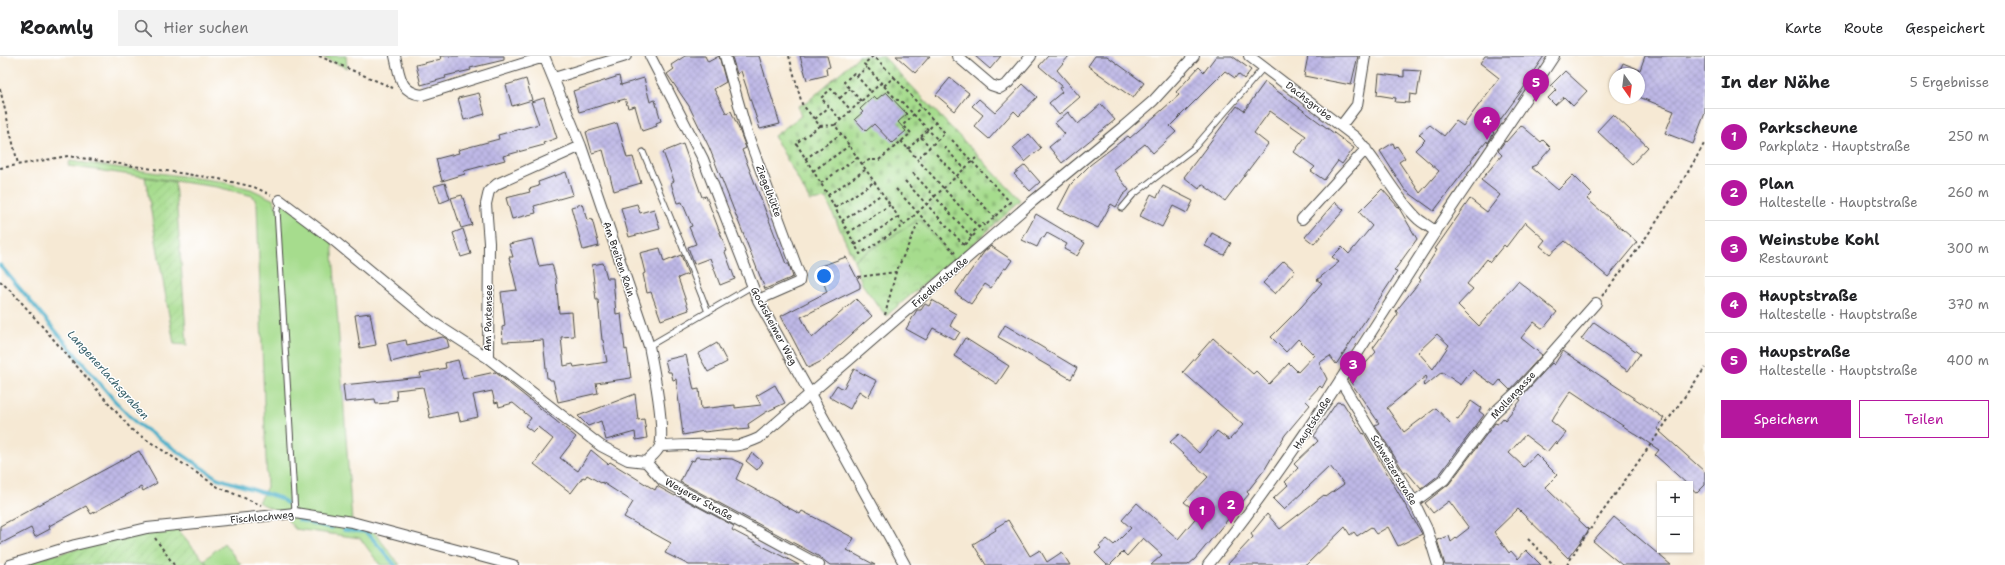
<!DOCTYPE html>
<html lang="de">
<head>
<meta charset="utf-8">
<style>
	body { margin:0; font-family:"Shantell Sans",sans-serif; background:#f2f2f2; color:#202124 }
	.controls { position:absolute; right:12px; bottom:12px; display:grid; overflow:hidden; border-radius:0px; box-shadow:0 1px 3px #0004 }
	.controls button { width:36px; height:36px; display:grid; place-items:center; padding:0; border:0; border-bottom:1px solid #e0e0e0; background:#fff; color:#202124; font:20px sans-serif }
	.compass { position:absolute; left:1609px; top:12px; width:36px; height:36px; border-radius:50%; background:#fff; box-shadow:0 1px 3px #0004; rotate:166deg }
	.you { position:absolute; left:824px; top:220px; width:14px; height:14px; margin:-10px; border:3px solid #fff; border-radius:50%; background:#1a73e8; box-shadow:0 0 0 6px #1a73e833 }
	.badge { display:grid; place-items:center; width:26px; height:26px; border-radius:50%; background:#b5179e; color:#fff; font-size:13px; font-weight:700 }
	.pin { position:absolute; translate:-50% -33px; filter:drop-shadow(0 1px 2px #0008) }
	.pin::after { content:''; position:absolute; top:21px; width:14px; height:12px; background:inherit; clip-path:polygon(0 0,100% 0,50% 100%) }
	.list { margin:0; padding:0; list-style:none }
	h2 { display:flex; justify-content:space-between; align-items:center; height:52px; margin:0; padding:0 16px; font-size:17px }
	h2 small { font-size:13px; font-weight:400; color:#757577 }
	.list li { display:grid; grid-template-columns:26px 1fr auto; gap:12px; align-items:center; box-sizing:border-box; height:56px; padding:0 16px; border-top:1px solid #e0e0e0 }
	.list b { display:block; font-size:15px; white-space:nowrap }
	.list p { margin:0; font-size:13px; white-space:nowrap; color:#757577 }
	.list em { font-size:13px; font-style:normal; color:#757577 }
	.actions { display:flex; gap:8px; padding:12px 16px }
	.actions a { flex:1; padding:9px 0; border:1px solid #b5179e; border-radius:0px; text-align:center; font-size:14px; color:#b5179e }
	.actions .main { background:#b5179e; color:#fff }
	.icon { flex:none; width:22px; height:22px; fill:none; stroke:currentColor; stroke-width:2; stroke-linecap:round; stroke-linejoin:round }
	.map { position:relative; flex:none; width:1705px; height:509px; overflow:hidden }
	header { display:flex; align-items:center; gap:24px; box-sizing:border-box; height:56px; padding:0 20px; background:#fff; border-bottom:1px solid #e0e0e0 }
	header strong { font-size:19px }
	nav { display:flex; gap:22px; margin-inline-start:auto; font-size:14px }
	.search { width:280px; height:36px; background:#f2f2f2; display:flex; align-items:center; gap:10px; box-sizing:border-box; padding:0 14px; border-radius:0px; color:#757577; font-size:15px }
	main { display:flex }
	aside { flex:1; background:#fff }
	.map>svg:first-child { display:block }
	.grass { fill:#a6dc8d; stroke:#68845c }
	.cemetery { fill:url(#cemetery-stones); stroke:#68845c }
	.park { fill:url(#park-crowns); stroke:#68845c }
	.garden { fill:url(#garden-furrows); stroke:#68845c }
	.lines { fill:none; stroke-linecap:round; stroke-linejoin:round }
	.stream { stroke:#49afc9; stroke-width:3.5 }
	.building { fill:url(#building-cross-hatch); fill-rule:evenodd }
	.lane-casing { stroke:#494844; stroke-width:7 }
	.street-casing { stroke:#494844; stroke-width:12 }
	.path { stroke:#494844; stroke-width:2; stroke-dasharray:3 3; stroke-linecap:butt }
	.lane { stroke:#fff; stroke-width:5 }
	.street { stroke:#fff; stroke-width:10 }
	.labels { text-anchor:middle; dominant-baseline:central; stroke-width:3; stroke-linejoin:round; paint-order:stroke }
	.street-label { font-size:10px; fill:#2b2b2b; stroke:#fff }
	.water-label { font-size:11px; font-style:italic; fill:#37606a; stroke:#fff }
</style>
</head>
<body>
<header>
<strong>Roamly</strong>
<div class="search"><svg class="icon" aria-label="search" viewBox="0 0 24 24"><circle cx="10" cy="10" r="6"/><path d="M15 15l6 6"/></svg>Hier suchen</div>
<nav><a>Karte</a><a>Route</a><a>Gespeichert</a></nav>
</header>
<main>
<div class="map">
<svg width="1705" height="509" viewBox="0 0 1705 509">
	<defs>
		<pattern id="cemetery-stones" width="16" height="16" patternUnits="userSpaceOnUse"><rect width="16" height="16" fill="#a6dc8d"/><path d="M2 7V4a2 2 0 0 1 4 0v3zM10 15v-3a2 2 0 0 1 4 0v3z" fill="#8fbd7a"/></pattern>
		<pattern id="park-crowns" width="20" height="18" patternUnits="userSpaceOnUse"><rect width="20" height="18" fill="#a6dc8d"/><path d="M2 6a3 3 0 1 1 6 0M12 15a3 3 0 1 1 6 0" fill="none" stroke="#8fbd7a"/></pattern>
		<pattern id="garden-furrows" width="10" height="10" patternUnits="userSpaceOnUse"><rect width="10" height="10" fill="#a6dc8d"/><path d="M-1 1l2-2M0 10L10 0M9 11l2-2" fill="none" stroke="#8fbd7a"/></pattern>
		<pattern id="building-cross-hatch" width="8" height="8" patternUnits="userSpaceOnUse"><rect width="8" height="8" fill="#beb8e6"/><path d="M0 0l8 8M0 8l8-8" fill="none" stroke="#a39ec5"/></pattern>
	</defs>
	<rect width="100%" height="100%" fill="#fff"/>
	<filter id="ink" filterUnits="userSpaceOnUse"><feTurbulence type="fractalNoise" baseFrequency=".025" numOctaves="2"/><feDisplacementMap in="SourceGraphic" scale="8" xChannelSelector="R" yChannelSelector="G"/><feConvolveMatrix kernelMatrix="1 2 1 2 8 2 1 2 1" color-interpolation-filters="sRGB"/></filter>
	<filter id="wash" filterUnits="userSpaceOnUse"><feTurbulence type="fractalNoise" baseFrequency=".012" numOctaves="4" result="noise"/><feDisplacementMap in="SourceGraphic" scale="16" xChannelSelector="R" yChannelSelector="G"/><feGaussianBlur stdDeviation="0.9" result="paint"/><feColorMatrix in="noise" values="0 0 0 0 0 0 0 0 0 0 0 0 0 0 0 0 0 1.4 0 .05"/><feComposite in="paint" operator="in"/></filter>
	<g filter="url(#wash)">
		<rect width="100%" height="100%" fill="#f6e9d4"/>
		<!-- grass -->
		<path class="grass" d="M320,0H346L347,12Z
			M70,105L218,125L251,133L274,144L277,153L280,144L332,183L352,466L370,471L400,509H380L360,482L295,473L283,458L258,446L267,431L257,148L253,140L217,131L68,110Z
			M224,487L241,509H208L204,504Z"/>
		<!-- cemetery -->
		<path class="cemetery" d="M859,0H883L1021,145L954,205L920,163L854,204L826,143L810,145L774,80L801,60L798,50L806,47Z"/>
		<!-- park -->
		<path class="park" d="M920,163L953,203L886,260L862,228L854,204Z"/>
		<!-- garden -->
		<path class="garden" d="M145,121L175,126L187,289L174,288Z
			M173,469L208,509H13Z"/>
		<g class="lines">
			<!-- stream -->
			<path class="stream" d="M0,209L114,344L136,367L217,422L280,442L286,447
				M299,464L331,472
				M344,474L365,476L372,482L395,509"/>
		</g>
		<g id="blocks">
			<!-- building -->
			<path class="building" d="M440,0H504V4L470,12L471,14L445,20L446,22L421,29L416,9L441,3Z
				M685,0H705L708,6L719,0L726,26L714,33L726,57L731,55L739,73L746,92L742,94L786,208H789L793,221L765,233L709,91L689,50L667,18L674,13L671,9Z
				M737,0H759L780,68L760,73L741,15L737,18L732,1Z
				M800,0H827L830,11L826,12L827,19L807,24Z
				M896,0H930L915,17Z
				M975,0H1001L990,13Z
				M1048,0H1069L1057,14L1080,41L1059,59L1049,47L1062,36L1059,32L1062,30L1039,10Z
				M1095,0H1107L1144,27L1133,42L1088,10Z
				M1216,0H1232L1251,14L1244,23L1238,18L1235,22L1225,15L1170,70L1176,76L1153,97L1145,88L1113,113L1129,134L1123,139L1116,151L1111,148L1098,172L1058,153L1071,128L1090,109L1128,80L1130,82L1179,39L1176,36L1199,11L1204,16Z
				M1308,0H1358L1351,29L1304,20Z
				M1485,0H1544L1524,29L1525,30L1492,75L1494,77L1488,87L1487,85L1471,104L1472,105L1434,155L1405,134L1380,95L1393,87L1395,92L1397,90L1405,102L1399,106L1420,137L1439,115L1415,94L1425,84L1419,78L1430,69L1444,80L1456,65L1463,70L1499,22L1480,7Z
				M1645,0H1705V57L1693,88L1665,77L1674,55L1639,41V18H1618L1623,7L1640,14Z
				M1404,14L1421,15L1417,39L1410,38L1409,47L1395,46L1396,42L1377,39L1379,18L1404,21Z
				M1565,15L1587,35L1573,50L1564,41L1555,49L1548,42L1556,34L1551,29Z
				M619,20L621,29L644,22L650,46L655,44L661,65L656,67L657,70L642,75L635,50L628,52L625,43L579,56L573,35Z
				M950,22L969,37L955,55L936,39Z
				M526,23L532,44L512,50L506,29Z
				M1265,26L1354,92L1342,108L1338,105L1324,124L1311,115L1315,111L1294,96L1306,80L1270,55L1254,77L1268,88L1225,145L1202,128L1199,133L1184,121L1237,50L1244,55Z
				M1023,28L1037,41L1019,60L1014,55L989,83L974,70L983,59L972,50L979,43L995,57Z
				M886,36L907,58L898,66L906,75L892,87L874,68L866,75L855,63L863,56L860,53L874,40L877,43Z
				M479,37L485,58L464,64L458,42Z
				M544,42L557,82L543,87L544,89L503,100L505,104L464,115L465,118L442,125L436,103L459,97L458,94L499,83L498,79L539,68L531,46Z
				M1101,48L1115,64L1062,107L1049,91L1065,78L1055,67L1068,56L1078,68Z
				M1613,58L1648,91L1632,108L1597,75Z
				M617,67L627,102L633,101L641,127L614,135L603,94L592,97L586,76Z
				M1521,69L1541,86L1543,84L1551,92L1536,109L1531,111L1558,134L1573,119L1592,138L1587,143L1637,186L1608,221L1565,185L1550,198L1540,190L1545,184L1525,166L1506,191L1504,189L1490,206L1487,203L1467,228L1473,233L1458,249L1479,270L1518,225L1557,256L1543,273L1534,266L1521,282L1542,299L1510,334L1500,324L1495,330L1472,314L1461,329L1442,316L1425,330L1423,328L1427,322L1426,320L1387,352L1404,376L1436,352L1451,368L1456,363L1458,364L1471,345L1481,352L1479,355L1484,359L1439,419L1421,433L1406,415L1404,416L1375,369L1379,367L1349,324L1357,317L1376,296L1373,292L1398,258L1396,255L1421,224L1419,222L1437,194L1435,193L1470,143L1487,156L1500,139L1481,124L1502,99L1498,95L1505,85L1506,86ZM1437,278L1449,289L1433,313L1418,296Z
				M1029,78L1041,92L1025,106L1013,92Z
				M683,88L702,141L706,140L714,161L727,195L725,196L735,223L720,229L710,202L694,208L688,191L696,188L689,171L692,170L682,146L677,147L671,127L674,125L663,96Z
				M1025,109L1040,126L1030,135L1014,118Z
				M566,116L573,139L534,150L536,157L512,163L506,142L530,136L529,133L539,130L538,126Z
				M445,127L450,143L440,147L434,130Z
				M1163,130L1193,145L1187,157L1173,150L1162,171L1140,160L1151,138L1157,141Z
				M1382,133L1399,152L1417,183L1394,215L1397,216L1337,307L1336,308L1330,300L1319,307L1327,323L1322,332L1320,330L1306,345L1310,349L1285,379L1265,413L1247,436L1249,438L1195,503L1188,509H1151L1162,499L1143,482L1127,500L1123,496L1110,509H1107L1095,497L1101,492L1099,490L1107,483L1114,489L1131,472L1122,464L1137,447L1178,483L1199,458L1184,446L1208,421L1170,386L1179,378L1199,397L1217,375L1229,384L1243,369L1183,316L1213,282L1253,318L1256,315L1269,328L1289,307L1298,316L1314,299L1298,283L1286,296L1271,281L1302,250L1322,227L1317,224L1339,206L1332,201L1342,191L1349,198L1372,170L1359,156Z
				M462,139L472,169L461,172L451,142Z
				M1335,146L1344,154L1314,188L1305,181Z
				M582,148L587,164L592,163L599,190L583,194L571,151Z
				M637,148L640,157L654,153L660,173L629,181L621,152Z
				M1036,158L1085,187L1077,200L1064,193L1067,188L1047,177L1044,182L1042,181L1037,191L1022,184Z
				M463,173L471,198L461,201L453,177Z
				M1212,177L1231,187L1224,199L1205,190Z
				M532,183L539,210L552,208L556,223L559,257L572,256L574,280L561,281L564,310L573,308L574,311L607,306L603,284H602L598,244H596L592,209L603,207L607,222H613L616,258L621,257L625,294L627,293L631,322L596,327L598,337L558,346L553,324H550L549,322H547L543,284L503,286L502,271L505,270L501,236L517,234L509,201H513L509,188Z
				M991,190L1012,204L1006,213L1004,212L991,232L985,228L971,248L955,237L984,196Z
				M660,192L664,206L681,199L688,218L678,222L689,254L661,264L651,236L647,237L643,218L645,217L640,197Z
				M846,201L860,228V232L801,261L812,282L856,243L872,260L822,305L808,312L781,260L827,236L818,211Z
				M1284,205L1295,215L1275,238L1263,227Z
				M932,244L956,258L950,270L960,276L955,284L933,272L926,284L906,273L917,254H921L925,248L929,250Z
				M370,257L376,289L360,292L355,259Z
				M1594,266L1640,298L1628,315L1581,283Z
				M1005,269L1077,312L1071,323L998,281Z
				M443,281L447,283L449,291L391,306L387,288L406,284L407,289Z
				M965,282L1009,310L997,328L954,300Z
				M717,287L727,306L708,316L698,298Z
				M1563,295L1664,362L1657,373L1705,416V429L1697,437L1690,431V428H1687L1655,399L1659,394L1571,335L1551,365L1566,377L1557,388L1555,386L1547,396L1525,379L1509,397L1524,411L1536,398L1557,419L1545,431L1589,474L1568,502L1518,453L1494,476L1509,497L1511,495L1518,503L1526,494L1541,509H1445L1437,484L1449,480L1451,486L1469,472L1449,445L1433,457L1425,447L1449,428L1495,367L1498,368L1503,362L1505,364L1521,344L1519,343L1552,307L1554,309Z
				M686,299L694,334L699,333L701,353L735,349V352L761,349L756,340L775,329L785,347L766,356L748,368L749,373L738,374V372L704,376V375L683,379L676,323L673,324L671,316H668L665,304Z
				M458,304L463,323L495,316L576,381L560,402L578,415L591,394L608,408L610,406L655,434L657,430L675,440L676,439L734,470L732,474L799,509H689L665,497L671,487L624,461L633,446L602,426L601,427L587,419L585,422L583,421L571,437L534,408L553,383L538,371L533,376L525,370L531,362L513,347L499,351L498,346L495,347L492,335L473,339L478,361L460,365L458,356L430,362L423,331L396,334L397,344L388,345V347L376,348L375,343L345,346L343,329L421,321L420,317L446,312L445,307Z
				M854,313L877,325L868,341L859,335L850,353L829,341L837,329L843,333Z
				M635,338L638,364L644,363L647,382L636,384L635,376L606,384L601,365L588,370L578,360Z
				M1337,346L1343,347L1363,378L1364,377L1422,478L1398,490L1388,471L1376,478L1371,471L1357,480L1354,476L1350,479L1345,471L1306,509H1227L1253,481L1251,478L1267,458L1280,473L1324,439L1326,441L1344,428L1330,410L1284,454L1273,443L1288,429L1285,426L1298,412L1294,408L1318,385L1314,380Z
				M139,395L157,427L143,435L141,431L91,458L86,450L49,470L50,473L35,481L31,472L0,488V470Z
				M752,397L763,406L757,414L746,405Z
				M696,401L732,403L743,408L736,423L800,458L802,455L854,482L847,494L875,509H830L818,500L680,426L691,404L694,405Z
				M1614,461L1671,509H1622L1593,485Z
				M1008,464L1030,500L1040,494L1047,506L1062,496L1070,509H986L973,488L996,474L995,472Z"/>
		</g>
	</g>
	<g filter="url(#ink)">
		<use href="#blocks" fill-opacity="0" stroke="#494844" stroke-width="1"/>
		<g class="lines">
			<defs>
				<path id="lane" d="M643,96L681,187L708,256
					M280,144L277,154L295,457
					M1122,152L1133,139L1195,91L1264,11
					M649,290L752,230"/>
				<path id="street" d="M395,0C400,19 399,36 422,39L544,1
					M544,0L581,90L649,290C653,310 665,372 660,390C657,397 651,401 646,406
					M650,0L703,103L758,244L905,509
					M725,0L747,77L800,220L799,226L758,244
					M957,0L991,29L1000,32L1008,27L1031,0
					M1249,0L1355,81C1379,106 1393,139 1418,163C1423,167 1430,171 1436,176
					M554,22L626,0
					M1341,70L1357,49L1365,0
					M280,144L332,183L431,265L488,302L601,390L628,404L646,406L662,424L819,509
					M1302,163L1366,93
					M488,302L489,187L486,148L489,135L497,128L581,90
					M1340,324L1414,446L1427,473L1438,509
					M660,390C676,390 694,388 710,389C733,390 737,392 759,382L1033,145L1124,70L1153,45L1194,0
					M1414,446L1444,424L1495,356L1520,333L1596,247
					M10,509L75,489L147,472L295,457L352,466L513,509
					M1208,509C1288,410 1354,303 1423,195C1465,130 1511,66 1554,0"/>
			</defs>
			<!-- lane casing -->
			<use href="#lane" class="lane-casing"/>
			<!-- street casing -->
			<use href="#street" class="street-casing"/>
			<!-- path -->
			<path class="path" d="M319,0L393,32
				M789,0L802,48L820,70L835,69L904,169
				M873,0L864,8L884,30L894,21L874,0
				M857,20L867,11
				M894,21L945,77L917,103
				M884,30L897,44H900L938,84
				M0,33L18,108
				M840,42L850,33
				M861,45L844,26L854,17L871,36
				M815,63L829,51
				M841,64L821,42L831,33L851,54
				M835,69L881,27
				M820,70L796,87L828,139L860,198L904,169L976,102
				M921,81L930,91
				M952,84L1010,146L985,170L983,168L974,175L976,177L964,189
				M901,85L982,175
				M944,91L965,113
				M908,93L936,66
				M936,98L994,161
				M805,103L841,78
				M862,108L869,104H879L911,77L903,69L921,51
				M0,112L68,100L219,123L254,131L271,139
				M813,115L849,90
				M913,117L972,181
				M905,125L964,189
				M821,127L857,102
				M896,133L955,197L956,196
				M828,139L865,114
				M835,152L874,126
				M842,165L882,138
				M848,177L890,149
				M855,189L898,161
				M858,221L896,216
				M0,225L15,239L132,374L218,431L261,449
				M1602,240C1640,193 1676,139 1705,86
				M885,259L896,216L918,168
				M155,482L174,509
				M1528,483L1554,509
				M1567,509L1579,489L1705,312"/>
			<!-- lane -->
			<use href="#lane" class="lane"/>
			<!-- street -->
			<use href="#street" class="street"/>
		</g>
	</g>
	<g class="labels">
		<!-- street labels -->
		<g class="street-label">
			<text transform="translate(1309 45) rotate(38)">Dachsgrube</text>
			<text transform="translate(769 135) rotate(69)">Ziegelhütte</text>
			<text transform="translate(619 203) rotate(71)">Am Breiten Rain</text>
			<text transform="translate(940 226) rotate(-41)">Friedhofstraße</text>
			<text transform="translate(488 262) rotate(-89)">Am Partensee</text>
			<text transform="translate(774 270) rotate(62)">Gochsheimer Weg</text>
			<text transform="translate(1513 339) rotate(-47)">Mollengasse</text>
			<text transform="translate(1312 367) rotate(-57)">Hauptstraße</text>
			<text transform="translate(1394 414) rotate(59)">Schweizerstraße</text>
			<text transform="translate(699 443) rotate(29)">Weyerer Straße</text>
			<text transform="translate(262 461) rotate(-5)">Fischlochweg</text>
		</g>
		<!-- water labels -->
		<g class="water-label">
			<text transform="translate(108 319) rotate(48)">Langenerlachsgraben</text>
		</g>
	</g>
</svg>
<div class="controls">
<button>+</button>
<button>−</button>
</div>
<svg class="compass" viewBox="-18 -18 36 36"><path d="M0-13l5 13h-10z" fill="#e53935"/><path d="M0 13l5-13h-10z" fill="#757577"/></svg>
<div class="you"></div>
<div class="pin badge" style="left:1202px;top:474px">1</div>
<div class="pin badge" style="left:1231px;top:468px">2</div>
<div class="pin badge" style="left:1353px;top:328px">3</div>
<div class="pin badge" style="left:1487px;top:84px">4</div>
<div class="pin badge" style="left:1536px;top:46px">5</div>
</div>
<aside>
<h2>In der Nähe<small>5 Ergebnisse</small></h2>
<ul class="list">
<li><span class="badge">1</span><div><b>Parkscheune</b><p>Parkplatz · Hauptstraße</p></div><em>250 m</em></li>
<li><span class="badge">2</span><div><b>Plan</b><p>Haltestelle · Hauptstraße</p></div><em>260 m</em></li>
<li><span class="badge">3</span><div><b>Weinstube Kohl</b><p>Restaurant</p></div><em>300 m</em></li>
<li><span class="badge">4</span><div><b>Hauptstraße</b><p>Haltestelle · Hauptstraße</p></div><em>370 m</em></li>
<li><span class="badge">5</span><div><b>Haupstraße</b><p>Haltestelle · Hauptstraße</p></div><em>400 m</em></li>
</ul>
<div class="actions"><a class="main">Speichern</a><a>Teilen</a></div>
</aside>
</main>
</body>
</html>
